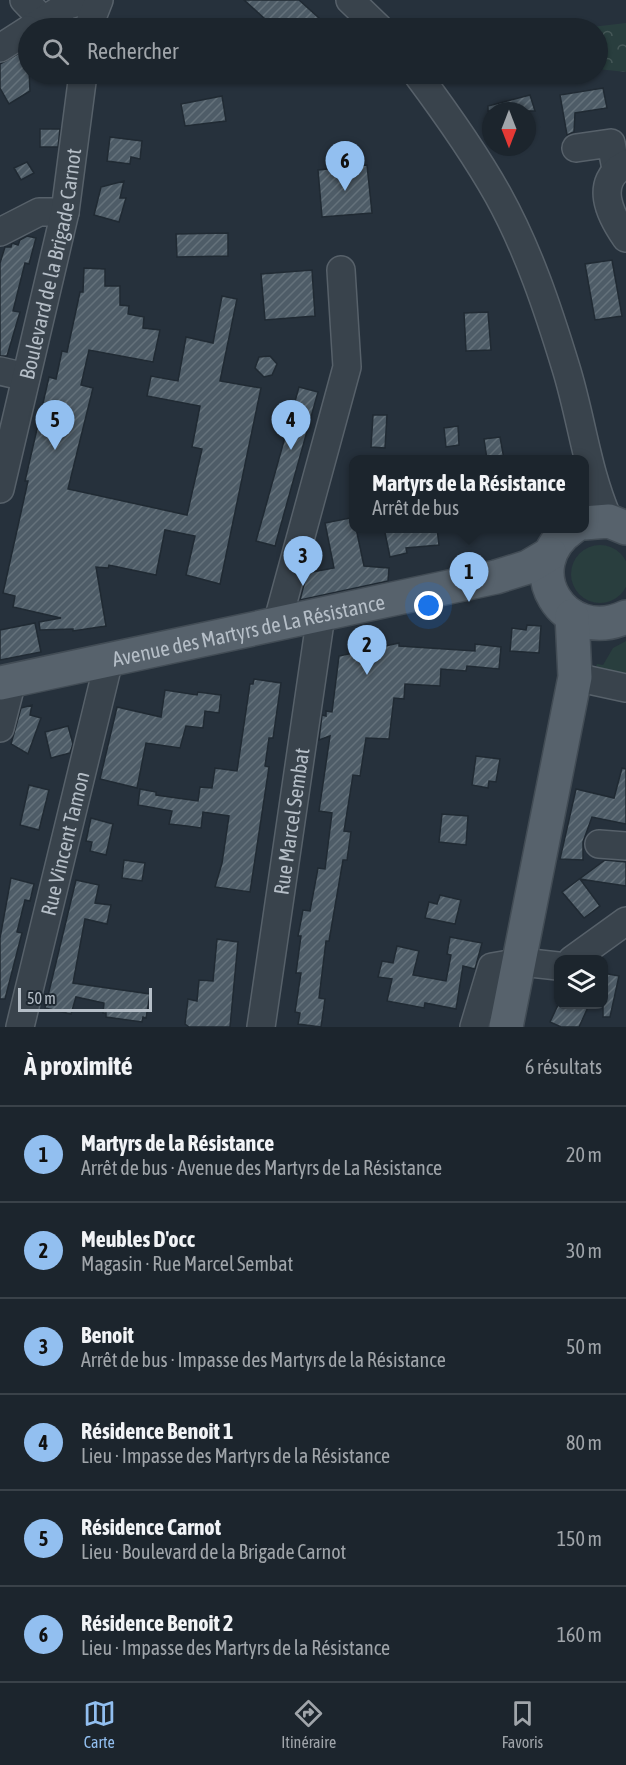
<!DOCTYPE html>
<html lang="fr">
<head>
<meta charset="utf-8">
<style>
	body { margin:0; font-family:"Asap Condensed",sans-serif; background:#293139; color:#f1f3f6 }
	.controls { position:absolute; right:18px; bottom:18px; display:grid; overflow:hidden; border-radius:12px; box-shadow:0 2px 4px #0004 }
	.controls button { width:54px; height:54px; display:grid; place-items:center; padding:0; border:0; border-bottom:2px solid #3a4249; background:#1c252d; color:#f1f3f6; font:30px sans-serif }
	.compass { position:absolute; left:482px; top:102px; width:54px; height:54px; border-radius:50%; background:#1c252d; box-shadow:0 2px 4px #0004; rotate:180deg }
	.scale { position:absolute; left:18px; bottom:15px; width:134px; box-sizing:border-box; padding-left:6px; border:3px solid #b5bec7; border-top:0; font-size:16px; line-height:21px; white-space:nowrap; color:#b5bec7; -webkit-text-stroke:4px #1e2831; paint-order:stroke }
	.you { position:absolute; left:429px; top:606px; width:21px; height:21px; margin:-15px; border:4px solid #fff; border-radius:50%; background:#1a73e8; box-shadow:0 0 0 9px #1a73e833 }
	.badge { display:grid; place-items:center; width:39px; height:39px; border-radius:50%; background:#92bff0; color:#111; font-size:20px; font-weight:700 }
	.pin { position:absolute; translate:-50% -50px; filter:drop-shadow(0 2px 3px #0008) }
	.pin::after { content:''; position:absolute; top:32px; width:21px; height:18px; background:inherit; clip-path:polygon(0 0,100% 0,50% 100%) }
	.popup { position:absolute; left:349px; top:455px; width:240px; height:78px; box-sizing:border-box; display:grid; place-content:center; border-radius:12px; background:#1c252d; filter:drop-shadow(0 2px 4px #0005); font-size:20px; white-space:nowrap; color:#a0a5aa }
	.popup b { font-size:22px; color:#f1f3f6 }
	.popup::after { content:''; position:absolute; left:50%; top:100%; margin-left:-12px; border:12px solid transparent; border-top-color:#1c252d }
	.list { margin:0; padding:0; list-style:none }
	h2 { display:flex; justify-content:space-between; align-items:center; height:78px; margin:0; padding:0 24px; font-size:26px }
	h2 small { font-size:20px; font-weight:400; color:#a0a5aa }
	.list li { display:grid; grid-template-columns:39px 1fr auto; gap:18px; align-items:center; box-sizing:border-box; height:96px; padding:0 24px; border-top:2px solid #3a4249 }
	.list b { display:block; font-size:22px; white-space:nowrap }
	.list p { margin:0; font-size:20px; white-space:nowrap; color:#a0a5aa }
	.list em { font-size:20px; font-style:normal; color:#a0a5aa }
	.icon { flex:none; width:33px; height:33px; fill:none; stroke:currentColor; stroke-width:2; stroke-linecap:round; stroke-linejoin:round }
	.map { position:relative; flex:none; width:626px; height:1027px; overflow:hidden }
	.search { position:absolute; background:#1c252d; box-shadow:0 2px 4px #0004; left:18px; right:18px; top:18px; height:66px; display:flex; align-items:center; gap:15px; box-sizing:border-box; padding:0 21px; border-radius:33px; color:#a0a5aa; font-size:22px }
	.sheet { height:654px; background:#1c252d }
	nav { display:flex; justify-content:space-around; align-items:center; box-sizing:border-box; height:84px; border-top:2px solid #3a4249; background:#1c252d; font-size:16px; color:#a0a5aa }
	nav a { display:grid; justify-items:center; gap:3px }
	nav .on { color:#92bff0 }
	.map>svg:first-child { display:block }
	.grass { fill:#293e3e }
	.forest { fill:url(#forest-crowns) }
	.building { fill:url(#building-hatch); stroke:#202a33; stroke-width:1.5 }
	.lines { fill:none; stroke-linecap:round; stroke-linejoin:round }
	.minor-casing { stroke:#57616a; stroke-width:30 }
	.major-casing { stroke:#424c55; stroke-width:36 }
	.minor { stroke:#39434c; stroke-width:27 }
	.major { stroke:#57626c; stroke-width:33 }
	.labels { text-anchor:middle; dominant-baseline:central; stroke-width:4.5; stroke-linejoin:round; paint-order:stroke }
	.street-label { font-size:21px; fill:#b5bec7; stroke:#1e2831 }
</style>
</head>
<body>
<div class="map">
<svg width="626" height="1027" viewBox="0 0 626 1027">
	<defs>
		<pattern id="forest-crowns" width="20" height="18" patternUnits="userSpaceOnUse" patternTransform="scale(1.5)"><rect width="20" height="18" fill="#293e3e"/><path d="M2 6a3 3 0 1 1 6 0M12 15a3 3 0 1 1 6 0" fill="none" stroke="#465858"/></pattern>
		<pattern id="building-hatch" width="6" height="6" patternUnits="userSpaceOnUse" patternTransform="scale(1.5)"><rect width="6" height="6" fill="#4e5c67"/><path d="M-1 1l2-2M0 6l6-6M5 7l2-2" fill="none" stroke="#65727b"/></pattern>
	</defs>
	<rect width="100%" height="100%" fill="#26313c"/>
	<!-- grass -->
	<path class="grass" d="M571 574a29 29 0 1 1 58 0a29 29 0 1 1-58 0Z
		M626,641V681L596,666L597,664L603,665L613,648Z"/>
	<!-- forest -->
	<path class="forest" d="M626,23V72L598,69V28H584Z"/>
	<!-- building -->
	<path class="building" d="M244,0H299L330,28H275Z
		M28,48L30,91L9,104L0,88V64Z
		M603,88L607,108L575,113L574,132L567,135L560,95Z
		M530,95L535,111H488V106Z
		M222,96L226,121L185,126L181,104Z
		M40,129H60L58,147H40Z
		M110,137L142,141L140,159L131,157L130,164L107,161Z
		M27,162L34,173L21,180L14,168Z
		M367,165L372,213L322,217L318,170Z
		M124,181L120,198H126L119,222L94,215L101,187Z
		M228,233V256L177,257L176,234Z
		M27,236L36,238L29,264L25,263L13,311L20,312L7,356H0V263L5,247H11L12,243L18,245L20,240Z
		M612,260L622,316L595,320L585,264Z
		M84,268L105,269V286H120V305L129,306L128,314L144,317L143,328L160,330L153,362L89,350L81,385L93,388L68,489L187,515L202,449L192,447L200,406L147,396L151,376L178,381L186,337L213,343L222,296L237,299L220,381L261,388L220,584L186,575L195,536L165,530L156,575L109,565L108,568L96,567L106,626L73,631V629L40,630L39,622L61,618L13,607L15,596L3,593L28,481H25L49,377L56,379L62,351L67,352L80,292H83Z
		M312,270L315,316L265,320L261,274Z
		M488,312L491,350L466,351L464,313Z
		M270,356L277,364L272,375L264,377L255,368L259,357Z
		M299,387L318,392L275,546L256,541Z
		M373,415H387L385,448L371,447Z
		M458,426L459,445L446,447L444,428Z
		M500,437L504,459H487L484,439Z
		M350,518L353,528H356L364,566L389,568L388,581L300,600L307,573L334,568L325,523Z
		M384,528H437L439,545L406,548L407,553L390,557Z
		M35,623L41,652L0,660V630Z
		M527,625L541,626L539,653L510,651L512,628L526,630Z
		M399,643V646L475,651V644L501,647L499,669L467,666L466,671L441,669L440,686L405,684L404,699L394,698L389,739L366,738L360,776L353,775L344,831L351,832L347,860H343L329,941H326L319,998L325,999L321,1027L298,1024L300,1013L295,1012L301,973H296L301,936H298L303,910L310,911L318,868L325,869L332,813L319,811L330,736L319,740L322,715L326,716V711L332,712L339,656Z
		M254,679L281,683L273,738H269L265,766L269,767L250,892L215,887L222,863L229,816L203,812L201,828L187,826L169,824L172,811L138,805L140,789L156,792V795L198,801L200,787L212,788L215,768L237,771L250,684H253Z
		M165,690L197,695L198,692L221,695L219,713L205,711L203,728L186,726L180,748L146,743L137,788L100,779L117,707L161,717Z
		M32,705L30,715L41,718L28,754L11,744L21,708Z
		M68,726L73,744L70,753L51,758L45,732Z
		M476,756L500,759L496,782L489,781L488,788L472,785Z
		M622,768L626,769V824L592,817L583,842V860L560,859L576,789L614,798Z
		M29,785L49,790L39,830L20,825Z
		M442,814L468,816L466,845L439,842Z
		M91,818L113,824L106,855L90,851L92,842L86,841Z
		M124,860L145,863L142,881L122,878Z
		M605,860L626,862V886L580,879L600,906L584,918L562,892Z
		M11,878L34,884L30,901L25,900L17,932L22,933L5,999H0V938Z
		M76,880L99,885L95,903L111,905L107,924L85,919L73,983L150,994L146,1018L143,1017L142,1022L106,1017V1013H103L104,1003L76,997L71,1014L45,1008Z
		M440,895L461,900L455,924L425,918L429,902L437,904Z
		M450,937L482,943L475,969L463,966L456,1009L425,1003L424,1008L387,1001L392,979L378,977L382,961L393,963L397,946L419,951L413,975L446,981L451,955L447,954Z
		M217,939L238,942L230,1027H189L185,1024L188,999L197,1001L199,980L213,981Z
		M603,973L619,976L610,1017H603Z
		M558,1005H589L579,1027H561L550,1022Z"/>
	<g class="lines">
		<defs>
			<g id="minor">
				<path d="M24,0L44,21L58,28"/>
				<path d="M350,0L379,28"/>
				<path d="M31,28L68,5L87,0"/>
				<path d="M88,28L99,0"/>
				<path d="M0,48L28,30"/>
				<path d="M417,74C446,113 474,152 498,195C528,249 548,309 566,368C582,420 587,472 609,521"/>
				<path d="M576,148L611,143L616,169"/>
				<path d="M626,164C593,182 610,215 626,238"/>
				<path d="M0,232L39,212H65"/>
				<path d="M0,371L26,377"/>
				<path id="s1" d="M0,489L65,212L83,74"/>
				<path d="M277,624L347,367L341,270"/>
				<path d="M575,677L626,688"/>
				<path d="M0,728L12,681"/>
				<path d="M599,844L626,846"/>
				<path d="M572,960L626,921"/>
				<path id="s2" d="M20,1027L109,660"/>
				<path id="s3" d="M261,1027L321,615"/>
				<path d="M474,1027L492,967L521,962L558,966"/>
			</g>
			<g id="major">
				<path d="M584,523L609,521L626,528"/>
				<path d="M572,528C516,567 563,646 626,617"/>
				<path id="s4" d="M0,683L496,577L528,567L550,554"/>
				<path d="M506,1027L575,677L572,616"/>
			</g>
		</defs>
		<!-- minor casing -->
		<use href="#minor" class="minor-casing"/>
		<!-- major casing -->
		<use href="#major" class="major-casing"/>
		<!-- minor -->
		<use href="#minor" class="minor"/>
		<!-- major -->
		<use href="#major" class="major"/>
	</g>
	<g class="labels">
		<!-- street labels -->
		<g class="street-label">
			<text stroke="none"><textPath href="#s1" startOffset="231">Boulevard de la Brigade Carnot</textPath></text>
			<text stroke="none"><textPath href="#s4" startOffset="254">Avenue des Martyrs de La Résistance</textPath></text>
			<text stroke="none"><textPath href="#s3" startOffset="208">Rue Marcel Sembat</textPath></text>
			<text stroke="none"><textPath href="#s2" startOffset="189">Rue Vincent Tamon</textPath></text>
		</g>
	</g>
</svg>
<div class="controls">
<button><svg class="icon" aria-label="layers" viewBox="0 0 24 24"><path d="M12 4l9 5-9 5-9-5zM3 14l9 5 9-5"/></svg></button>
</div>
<svg class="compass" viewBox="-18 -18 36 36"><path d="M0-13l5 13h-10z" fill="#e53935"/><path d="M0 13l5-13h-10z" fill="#a0a5aa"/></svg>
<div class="scale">50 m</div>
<div class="you"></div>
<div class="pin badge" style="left:469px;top:602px">1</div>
<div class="popup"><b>Martyrs de la Résistance</b>Arrêt de bus</div>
<div class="pin badge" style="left:367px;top:675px">2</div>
<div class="pin badge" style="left:303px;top:586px">3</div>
<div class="pin badge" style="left:291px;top:450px">4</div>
<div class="pin badge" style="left:55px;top:450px">5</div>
<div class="pin badge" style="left:345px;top:191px">6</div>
<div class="search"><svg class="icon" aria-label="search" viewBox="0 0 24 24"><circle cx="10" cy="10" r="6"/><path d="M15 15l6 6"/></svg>Rechercher</div>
</div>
<section class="sheet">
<h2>À proximité<small>6 résultats</small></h2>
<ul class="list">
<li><span class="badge">1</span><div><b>Martyrs de la Résistance</b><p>Arrêt de bus · Avenue des Martyrs de La Résistance</p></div><em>20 m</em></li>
<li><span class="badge">2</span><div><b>Meubles D'occ</b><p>Magasin · Rue Marcel Sembat</p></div><em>30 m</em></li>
<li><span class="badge">3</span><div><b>Benoit</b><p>Arrêt de bus · Impasse des Martyrs de la Résistance</p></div><em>50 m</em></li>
<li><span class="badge">4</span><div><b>Résidence Benoit 1</b><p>Lieu · Impasse des Martyrs de la Résistance</p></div><em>80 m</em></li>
<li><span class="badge">5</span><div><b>Résidence Carnot</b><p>Lieu · Boulevard de la Brigade Carnot</p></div><em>150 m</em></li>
<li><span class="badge">6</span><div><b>Résidence Benoit 2</b><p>Lieu · Impasse des Martyrs de la Résistance</p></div><em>160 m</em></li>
</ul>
</section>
<nav>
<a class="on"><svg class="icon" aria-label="map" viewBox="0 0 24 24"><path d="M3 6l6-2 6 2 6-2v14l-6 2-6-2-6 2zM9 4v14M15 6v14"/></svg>Carte</a>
<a><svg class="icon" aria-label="directions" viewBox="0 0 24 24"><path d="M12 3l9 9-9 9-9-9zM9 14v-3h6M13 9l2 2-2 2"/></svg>Itinéraire</a>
<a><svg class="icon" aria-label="saved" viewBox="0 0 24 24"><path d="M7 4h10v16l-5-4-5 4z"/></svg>Favoris</a>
</nav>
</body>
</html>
